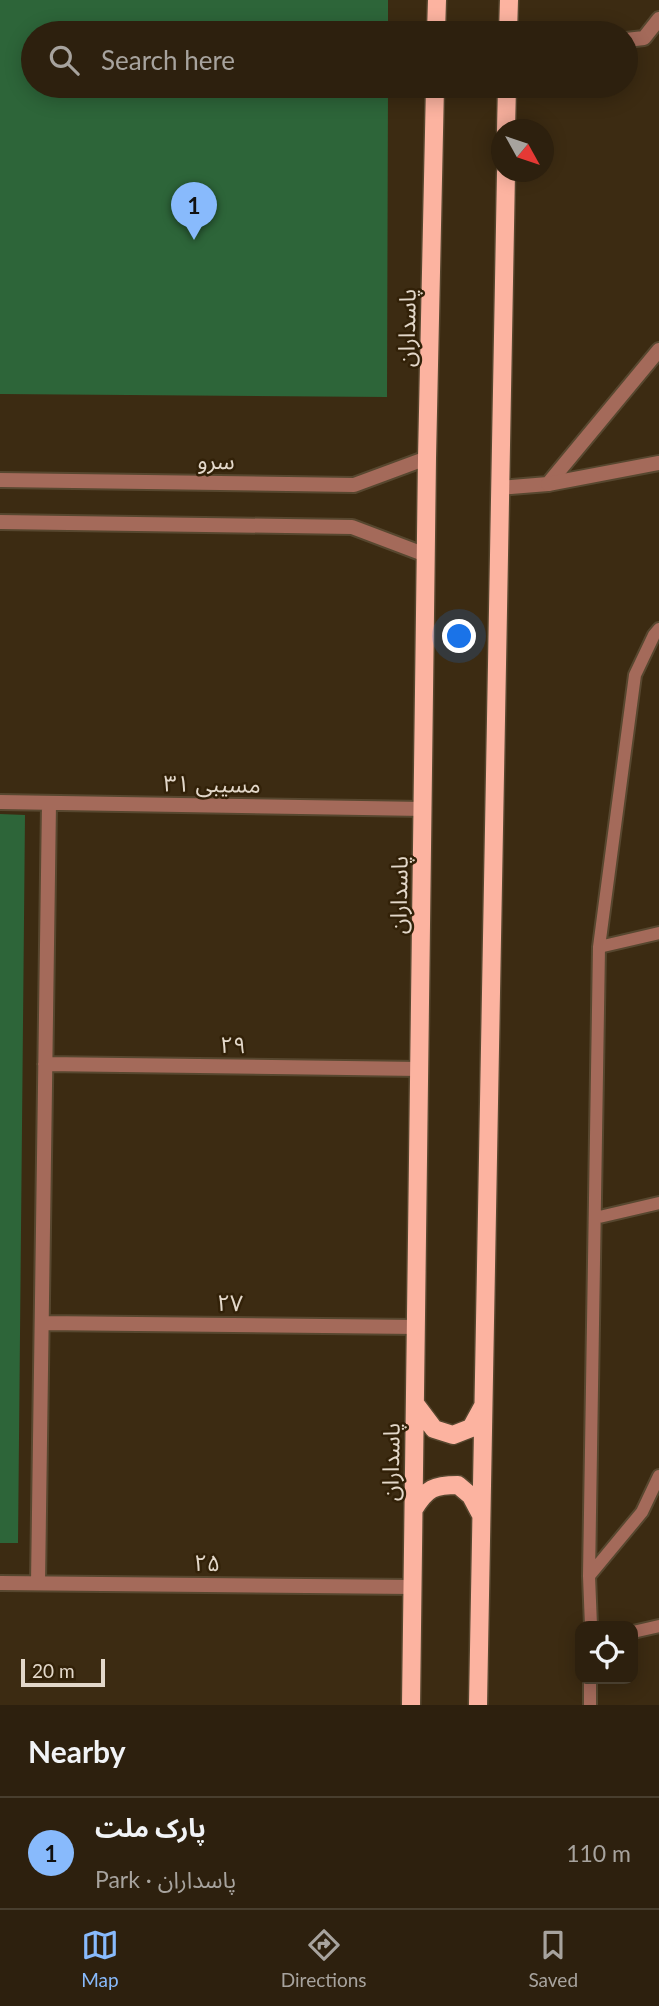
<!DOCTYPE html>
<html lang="en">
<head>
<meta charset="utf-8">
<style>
	body { margin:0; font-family:Lato,"Noto Sans Arabic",sans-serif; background:#352817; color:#f1f3f6 }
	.controls { position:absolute; right:21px; bottom:21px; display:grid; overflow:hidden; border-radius:14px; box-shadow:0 4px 18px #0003 }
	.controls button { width:63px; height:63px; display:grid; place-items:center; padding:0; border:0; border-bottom:2px solid #483e2e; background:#2d200e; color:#f1f3f6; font:35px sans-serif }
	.compass { position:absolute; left:491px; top:119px; width:63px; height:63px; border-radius:50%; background:#2d200e; box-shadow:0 4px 18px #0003; rotate:130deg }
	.scale { position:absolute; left:21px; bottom:18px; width:84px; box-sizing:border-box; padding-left:7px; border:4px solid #e3d8ca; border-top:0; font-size:19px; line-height:24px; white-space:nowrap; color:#e3d8ca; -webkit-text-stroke:5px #322108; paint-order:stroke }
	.you { position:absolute; left:460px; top:637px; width:24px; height:24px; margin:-18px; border:5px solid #fff; border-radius:50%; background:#1a73e8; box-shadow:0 0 0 10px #1a73e833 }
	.badge { display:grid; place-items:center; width:46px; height:46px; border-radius:50%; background:#88bafc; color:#111; font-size:23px; font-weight:700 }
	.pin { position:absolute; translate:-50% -58px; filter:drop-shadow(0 2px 4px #0008) }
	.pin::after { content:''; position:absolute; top:37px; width:24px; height:21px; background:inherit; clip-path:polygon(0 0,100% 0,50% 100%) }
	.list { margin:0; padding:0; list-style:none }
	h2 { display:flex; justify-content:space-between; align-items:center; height:91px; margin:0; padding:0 28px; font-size:30px }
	h2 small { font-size:23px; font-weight:400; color:#a7a39e }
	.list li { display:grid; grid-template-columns:46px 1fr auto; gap:21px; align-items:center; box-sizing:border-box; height:112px; padding:0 28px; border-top:2px solid #483e2e }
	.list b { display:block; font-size:26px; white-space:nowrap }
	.list p { margin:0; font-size:23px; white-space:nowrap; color:#a7a39e }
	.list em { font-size:23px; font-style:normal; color:#a7a39e }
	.icon { flex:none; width:38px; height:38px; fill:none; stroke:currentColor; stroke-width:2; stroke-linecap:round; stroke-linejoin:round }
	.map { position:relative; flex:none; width:659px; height:1705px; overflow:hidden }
	.search { position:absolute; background:#2d200e; box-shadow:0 4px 18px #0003; left:21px; right:21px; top:21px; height:77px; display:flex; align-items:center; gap:18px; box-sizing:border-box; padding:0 24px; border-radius:38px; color:#a7a39e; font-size:26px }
	.sheet { height:203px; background:#2d200e }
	nav { display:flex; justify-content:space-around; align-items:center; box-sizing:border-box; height:98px; border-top:2px solid #483e2e; background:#2d200e; font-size:19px; color:#a7a39e }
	nav a { display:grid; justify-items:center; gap:4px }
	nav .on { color:#88bafc }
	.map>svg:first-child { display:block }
	.green { fill:#2d6539 }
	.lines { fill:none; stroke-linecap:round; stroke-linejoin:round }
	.service-casing { stroke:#57472f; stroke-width:16 }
	.minor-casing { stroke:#57472f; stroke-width:18 }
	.tertiary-casing { stroke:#57472f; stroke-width:18 }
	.primary-casing { stroke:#57472f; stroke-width:21 }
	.service { stroke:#a46a5a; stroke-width:12 }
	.minor { stroke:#a46a5a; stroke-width:14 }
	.tertiary { stroke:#a46a5a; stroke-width:14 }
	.primary { stroke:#fcb3a0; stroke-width:18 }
	.labels { text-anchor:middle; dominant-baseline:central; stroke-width:5; stroke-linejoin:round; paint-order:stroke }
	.street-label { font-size:23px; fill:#e3d8ca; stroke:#322108 }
</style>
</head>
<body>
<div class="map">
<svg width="659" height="1705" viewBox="0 0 659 1705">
	<rect width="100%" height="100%" fill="#3c2b12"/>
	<!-- green -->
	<path class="green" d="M0,0H388V33H33V86H388L387,397L0,394Z
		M0,814L25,815L18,1543H0Z"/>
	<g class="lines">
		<defs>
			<path id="service" d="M599,947L659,933
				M595,1218L659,1203
				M589,1576L599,947L635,675L654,635L659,629
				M591,1626L589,1576L642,1512L659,1476
				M633,1632L659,1626
				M590,1705V1679"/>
			<path id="minor" d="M626,40L644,38L659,19
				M500,488L548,484L659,350
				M0,802L424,809
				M45,1064L420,1069
				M42,1323L417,1327
				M0,1583L413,1587
				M38,1583L49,803"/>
			<path id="tertiary" d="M0,480L354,485L427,458
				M548,484L659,463
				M0,522L352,527L426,555"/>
			<path id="primary" d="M436,33L437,0
				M508,33L509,0
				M506,130L507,86
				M416,1405L434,1429L453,1435L471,1428L483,1406
				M414,1509C427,1488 434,1485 458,1485L471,1496L480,1513
				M411,1705L427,458L435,86
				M478,1705L506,172"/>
		</defs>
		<!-- service casing -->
		<use href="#service" class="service-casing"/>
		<!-- minor casing -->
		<use href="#minor" class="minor-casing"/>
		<!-- tertiary casing -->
		<use href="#tertiary" class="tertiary-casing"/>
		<!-- primary casing -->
		<use href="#primary" class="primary-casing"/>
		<!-- service -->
		<use href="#service" class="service"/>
		<!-- minor -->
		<use href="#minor" class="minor"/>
		<!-- tertiary -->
		<use href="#tertiary" class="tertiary"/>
		<!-- primary -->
		<use href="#primary" class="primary"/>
	</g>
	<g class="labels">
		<!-- street labels -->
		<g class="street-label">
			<text transform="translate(406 328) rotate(-89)">پاسداران</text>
			<text transform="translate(216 460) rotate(1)">سرو</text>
			<text transform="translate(212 783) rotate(1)">۳۱ مسیبی</text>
			<text transform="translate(398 895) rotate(-89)">پاسداران</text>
			<text transform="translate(233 1044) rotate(1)">۲۹</text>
			<text transform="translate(230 1302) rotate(1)">۲۷</text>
			<text transform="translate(390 1462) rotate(-89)">پاسداران</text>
			<text transform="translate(207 1562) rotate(1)">۲۵</text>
		</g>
	</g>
</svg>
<div class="controls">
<button><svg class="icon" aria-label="locate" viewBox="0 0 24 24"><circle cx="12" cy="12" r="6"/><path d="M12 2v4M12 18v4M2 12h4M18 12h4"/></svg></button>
</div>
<svg class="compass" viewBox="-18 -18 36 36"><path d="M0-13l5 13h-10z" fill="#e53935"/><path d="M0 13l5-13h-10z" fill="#a7a39e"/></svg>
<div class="scale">20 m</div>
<div class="you"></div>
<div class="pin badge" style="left:194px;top:240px">1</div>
<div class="search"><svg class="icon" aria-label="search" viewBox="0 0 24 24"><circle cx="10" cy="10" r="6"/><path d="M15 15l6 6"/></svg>Search here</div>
</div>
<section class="sheet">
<h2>Nearby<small></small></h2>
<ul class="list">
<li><span class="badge">1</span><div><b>پارک ملت</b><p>Park · پاسداران</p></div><em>110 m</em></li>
</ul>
</section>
<nav>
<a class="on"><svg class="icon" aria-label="map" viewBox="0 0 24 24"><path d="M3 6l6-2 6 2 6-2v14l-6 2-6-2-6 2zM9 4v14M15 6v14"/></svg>Map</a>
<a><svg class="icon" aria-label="directions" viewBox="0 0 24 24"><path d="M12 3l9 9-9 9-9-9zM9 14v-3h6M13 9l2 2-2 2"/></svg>Directions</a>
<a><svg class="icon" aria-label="saved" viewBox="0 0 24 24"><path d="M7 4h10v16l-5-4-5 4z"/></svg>Saved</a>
</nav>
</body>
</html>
